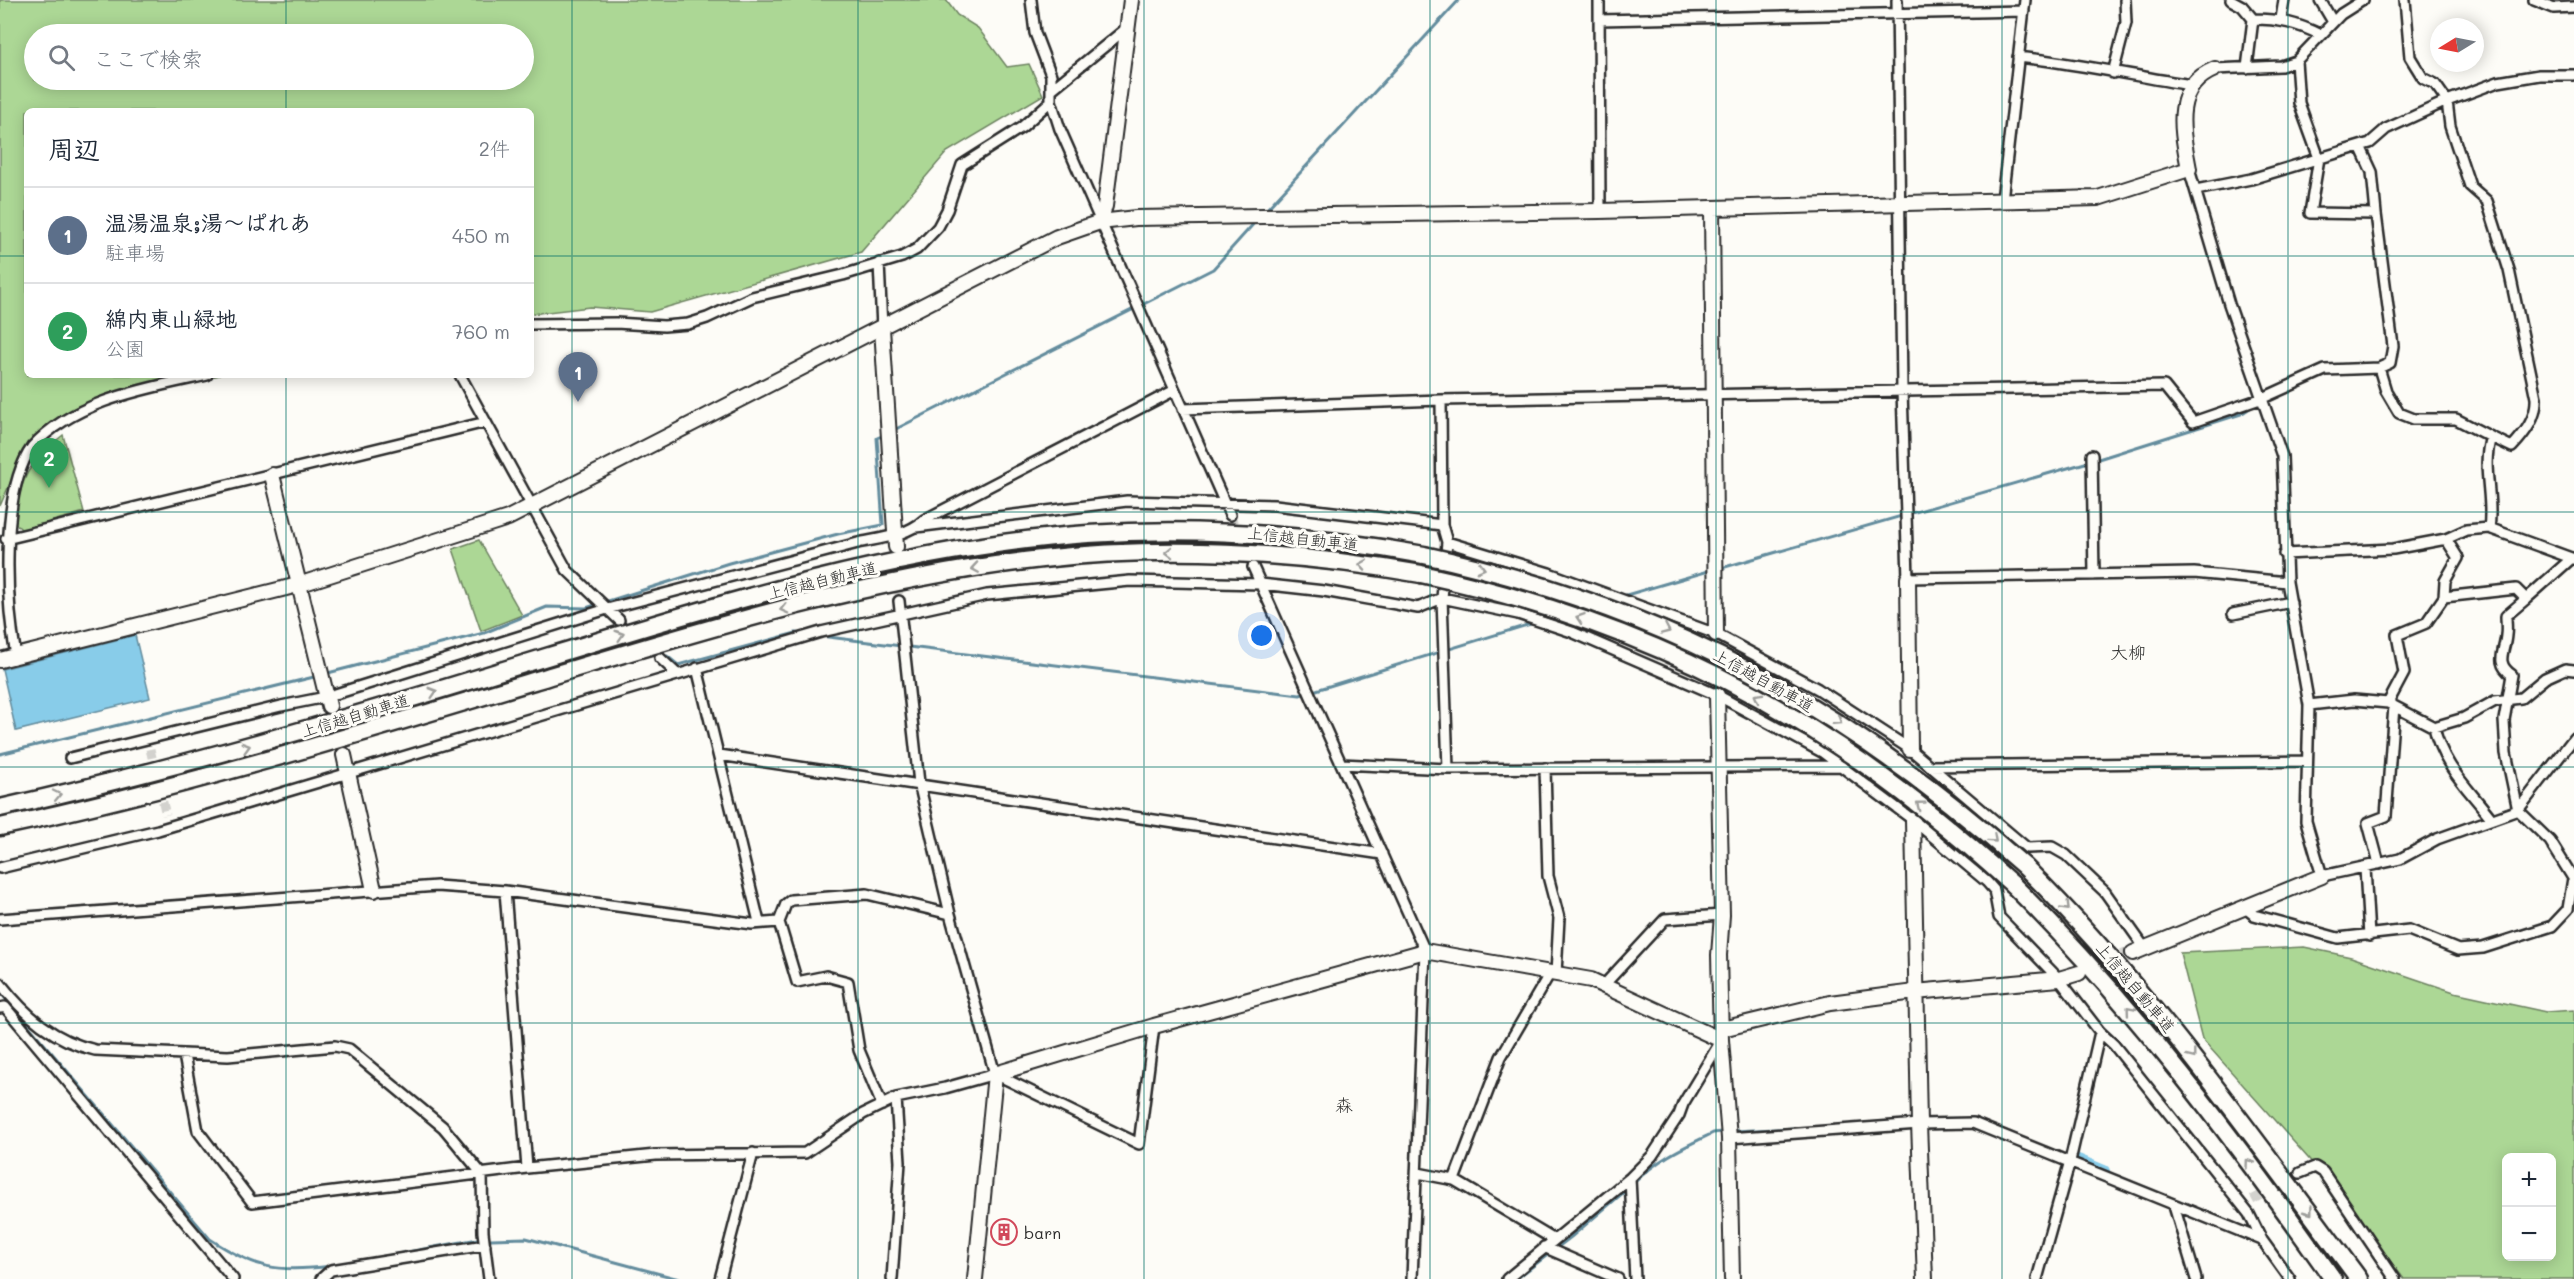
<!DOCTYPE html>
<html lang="ja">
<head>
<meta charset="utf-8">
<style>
	body { margin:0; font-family:Mali,"Klee One",sans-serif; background:#f2f2f3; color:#1f2937 }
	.controls { position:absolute; right:18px; bottom:18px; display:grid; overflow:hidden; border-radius:9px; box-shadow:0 3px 15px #0003 }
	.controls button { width:54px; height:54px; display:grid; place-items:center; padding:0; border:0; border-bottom:2px solid #e0e1e3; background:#fff; color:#1f2937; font:30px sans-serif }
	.compass { position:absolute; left:2430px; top:18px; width:54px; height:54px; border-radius:50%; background:#fff; box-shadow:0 3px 15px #0003; rotate:260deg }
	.you { position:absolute; left:1262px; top:636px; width:21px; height:21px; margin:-15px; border:4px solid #fff; border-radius:50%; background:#1a73e8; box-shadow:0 0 0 9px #1a73e833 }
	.badge { display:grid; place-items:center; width:39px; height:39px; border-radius:50%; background:#ea580c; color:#fff; font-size:20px; font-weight:700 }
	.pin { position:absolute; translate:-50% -50px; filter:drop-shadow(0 2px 3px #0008) }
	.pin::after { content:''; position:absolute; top:32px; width:21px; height:18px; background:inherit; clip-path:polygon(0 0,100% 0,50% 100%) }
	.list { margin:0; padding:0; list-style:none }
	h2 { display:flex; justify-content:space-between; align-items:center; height:78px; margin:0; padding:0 24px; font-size:26px }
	h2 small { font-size:20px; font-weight:400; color:#747a83 }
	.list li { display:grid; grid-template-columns:39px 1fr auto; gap:18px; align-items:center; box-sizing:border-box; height:96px; padding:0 24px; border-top:2px solid #e0e1e3 }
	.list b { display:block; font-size:22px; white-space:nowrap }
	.list p { margin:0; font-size:20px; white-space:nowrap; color:#747a83 }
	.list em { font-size:20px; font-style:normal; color:#747a83 }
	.icon { flex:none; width:33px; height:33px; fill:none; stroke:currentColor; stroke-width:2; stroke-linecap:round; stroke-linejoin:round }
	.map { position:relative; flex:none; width:2574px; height:1279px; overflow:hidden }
	.search { position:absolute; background:#fff; box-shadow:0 3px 15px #0003; left:24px; top:24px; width:510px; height:66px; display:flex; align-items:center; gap:15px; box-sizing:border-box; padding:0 21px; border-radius:33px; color:#747a83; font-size:22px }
	.panel { position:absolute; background:#fff; box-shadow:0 3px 15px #0003; left:24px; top:108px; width:510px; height:270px; border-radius:9px }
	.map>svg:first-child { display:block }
	.green { fill:#acd795; stroke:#6c8160; stroke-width:1.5; fill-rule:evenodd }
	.water { fill:#88cce9; stroke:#638c9d; stroke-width:1.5 }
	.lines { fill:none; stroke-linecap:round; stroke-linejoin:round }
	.stream { stroke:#638c9d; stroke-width:3 }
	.canal { stroke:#88cce9; stroke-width:12 }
	.street-tunnel { stroke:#d3d2ce; stroke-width:9; stroke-dasharray:9 4.5; stroke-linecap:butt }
	.secondary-tunnel { stroke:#d3d2ce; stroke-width:14; stroke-dasharray:14 7; stroke-linecap:butt }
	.street-casing { stroke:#2b2b2b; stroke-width:14 }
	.secondary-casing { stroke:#2b2b2b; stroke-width:18 }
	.highway-casing { stroke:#2b2b2b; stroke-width:21 }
	.street { stroke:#fdfcf7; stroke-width:9 }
	.secondary { stroke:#fdfcf7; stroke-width:14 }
	.highway { stroke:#fdfcf7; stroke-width:16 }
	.highway-bridge-casing { stroke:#2b2b2b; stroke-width:21; stroke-linecap:butt }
	.highway-bridge { stroke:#fdfcf7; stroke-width:16 }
	.oneway { stroke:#9e9e9b }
	.grid { fill:none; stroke:#0f766e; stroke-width:1.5; stroke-opacity:0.55 }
	.labels { text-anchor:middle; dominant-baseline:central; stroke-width:6; stroke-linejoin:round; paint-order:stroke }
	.street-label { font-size:16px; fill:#2b2b2b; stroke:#fdfcf7 }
	.poi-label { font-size:16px; fill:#2b2b2b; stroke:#fdfcf7; text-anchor:start }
	.neighbourhood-label { font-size:18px; fill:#2b2b2b; stroke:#fdfcf7 }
</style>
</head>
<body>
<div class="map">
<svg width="2574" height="1279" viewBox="0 0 2574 1279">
	<rect width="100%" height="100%" fill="#fdfcf7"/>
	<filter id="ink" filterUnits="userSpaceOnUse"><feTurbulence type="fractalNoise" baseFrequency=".0167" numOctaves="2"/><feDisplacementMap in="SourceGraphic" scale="12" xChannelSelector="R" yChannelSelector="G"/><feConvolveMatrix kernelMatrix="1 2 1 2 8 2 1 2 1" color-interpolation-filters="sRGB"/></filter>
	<g filter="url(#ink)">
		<!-- green -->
		<path class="green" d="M0,0H946L957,15L978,28L1007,67L1029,64L1043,95L947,152L861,252L650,312L590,307L531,314V111H27V375H220L148,390L69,412L24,451L0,506ZM34,34H524V80H34Z
			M63,435L84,512L22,530L14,522C21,477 28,463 63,435Z
			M479,540L522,615L481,631L453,549Z
			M2304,947L2351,957L2454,992L2546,1012L2574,1010V1279H2404L2332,1185L2202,1039L2180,953ZM2506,1158H2552V1256H2506Z"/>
		<!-- water -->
		<path class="water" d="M135,635L150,698L16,731L2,669Z"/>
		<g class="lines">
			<!-- stream -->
			<path class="stream" d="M1265,211L1459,0
				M892,431L1213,269L1257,220
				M1718,569L2092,461L2241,414L2250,408
				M1623,596L1712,570
				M820,636L1300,695L1537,622
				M667,656L678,665L796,633L801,634
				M324,674L484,633L547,607L586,608L729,563L838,534L883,525L877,438L886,434
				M0,754L318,676
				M0,992L210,1239C256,1269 277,1273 331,1266
				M1733,1131L1817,1127
				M1634,1183C1659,1158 1682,1148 1713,1133L1721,1132
				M491,1239L526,1238L679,1279
				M370,1259L478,1239
				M1516,1279L1571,1237L1625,1191"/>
			<!-- canal -->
			<path class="canal" d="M2078,1160L2104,1171"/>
			<!-- street-tunnel -->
			<path class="street-tunnel" d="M1230,515L1248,556
				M897,558L899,601
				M619,620L660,658
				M150,749L166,815
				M2252,1200L2300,1173"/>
			<!-- secondary-tunnel -->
			<path class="secondary-tunnel" d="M1716,634L1717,695
				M2083,971L2133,953"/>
			<defs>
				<path id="street" d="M1031,0L1035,33L1051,75V101L1060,129L1230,515
					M1599,0L1600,211
					M1897,0L1902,390L1908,578L2194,573L2287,582
					M2231,0L2242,6L2253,19L2247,68
					M2320,0L2333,22
					M2405,0L2410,57L2423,78L2435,84L2447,101L2450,126L2470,186L2487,201L2509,270L2536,398C2537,418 2525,433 2512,447L2491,437C2481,467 2494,498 2489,528
					M2534,0L2554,8L2574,7
					M2253,19C2279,19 2297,23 2321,35
					M2281,19L2284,0
					M1599,20L2024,11
					M2018,57C2076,63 2133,76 2191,85
					M2215,69L2281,66L2296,61L2341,14L2363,0
					M2113,73L2126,23L2125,0
					M1052,89L1127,28
					M2360,146L2372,172L2376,214
					M2189,169L2229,304L2282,456L2287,582L2309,705L2306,821L2322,876L2400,859L2437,839L2518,810L2574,738
					M2196,190L2251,179L2370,143L2386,129L2447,101L2498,82L2539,75H2574
					M2002,200L2025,0
					M879,263L882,328
					M531,324L616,323L664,326L688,324L707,318L752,297L843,275L902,257L917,249L938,227L947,210L962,165L1022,127L1051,101
					M2379,368L2386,391L2399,413L2414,419H2456L2491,437
					M460,375L567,570L619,620
					M1441,400L1442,525L1447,542L1442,598L1448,769
					M1183,409L1441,400L2164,386L2193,422L2263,398L2325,370L2379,368L2390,363L2393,346L2376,214L2310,213L2319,158L2299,103L2296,61
					M2092,455L2094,575
					M916,527L1127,501L1275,505L1442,525
					M6,539L486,422
					M1447,542L1549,573L1716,634L1818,689L1910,749L2027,848L2052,847L2066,855L2105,892L2144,947
					M2284,554L2393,549L2446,539L2466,530L2489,528L2574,559
					M1253,567L1425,951L1412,1279
					M2526,599L2572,558
					M899,601L919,783L950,914L995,1074
					M2233,614L2291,602
					M16,656C6,601 0,492 32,447C74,400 148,388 207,375
					M660,658L677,674
					M697,668L759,922
					M2388,703L2404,673L2397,635L2426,623L2444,597
					M2309,705L2354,700L2388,703L2434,727L2464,718L2495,701L2521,698L2545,678L2565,669L2574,670
					M2434,727C2442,765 2468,788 2491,818
					M719,755L1382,854
					M70,758L281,706L326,697L607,609L858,543C882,538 906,536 924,520L1175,390
					M1341,764L1448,769L1842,766
					M1930,766L2307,761
					M1545,768L1548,876L1559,918L1556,974
					M2379,864L2368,823L2386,816L2394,706
					M0,868L158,830L821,632L987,595L1130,581L1261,584L1324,591L1418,608L1442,598L1518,614L1572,632L1717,695L1822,752L1913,820L1987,882L1994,890L1999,917L2059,979L2100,1032L2114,1045L2249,1214L2262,1240L2290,1279
					M2365,868L2369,936
					M505,891L527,1168
					M2244,907L2254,915L2338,938L2409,930L2458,950L2483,948L2552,926L2568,909L2573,878L2550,841L2518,810L2506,753L2504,720L2512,675C2494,662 2505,652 2506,635C2507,629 2506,622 2506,616L2526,599L2516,589L2444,597L2445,581L2458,558L2446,539
					M0,919L437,886L505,891L752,924L779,922L786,904L791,900L867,894L950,914
					M779,922L797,982L826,976L848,982L859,1050L882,1105
					M0,983C25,1015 54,1041 95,1050L228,1056L335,1046L349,1049L443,1127L482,1174L483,1232L489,1279
					M1604,985L1665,919L1722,915
					M0,1008L5,1007L233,1279
					M184,1055L198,1131L252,1202L527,1168L656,1155L805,1153L863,1114L896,1098L945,1088L995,1074L1139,1144L1154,1026
					M1729,1138L1919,1124L1973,1123L2262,1240
					M1418,1173L1454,1180L1553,1239
					M2300,1173L2315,1167L2323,1172L2395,1279
					M1630,1178L1635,1279
					M1454,1180L1501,1057L1550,973
					M2174,1206L2196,1279
					M1544,1247L1618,1279
					M321,1279L331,1270L485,1245
					M720,1279L753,1153
					M892,1279L900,1162L896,1098
					M1507,1279L1630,1178L1652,1156L1679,1115L1683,1104L1721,1041
					M2037,1279L2070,1161L2100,1032"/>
				<path id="secondary" d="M1712,208L1716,634
					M1100,222L1105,206L1131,0
					M882,328L896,547
					M272,475L329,706
					M1908,578L1910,749
					M0,660L298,585L508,518L1057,237L1100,222L1136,218L1600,211L2098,198L2189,169C2182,131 2171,87 2215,69
					M1717,695L1722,915L1719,955L1721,1040L1729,1138L1732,1279
					M344,755L374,890
					M1913,820L1919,1124L1925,1279
					M2133,953L2322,876
					M1722,1029L1830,1003L1915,992L2059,979L2079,973
					M975,1279L995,1074L1154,1026L1425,951L1591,980L1721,1040"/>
				<path id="highway" d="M0,808C175,769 346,719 517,666C703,609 893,548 1088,534C1201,526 1312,535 1424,555
					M0,827C182,788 359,734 537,680C702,630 869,578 1042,559C1169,545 1295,552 1421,574
					M2024,866C2152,992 2252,1136 2359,1279
					M2012,884C2133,1004 2235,1140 2333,1279"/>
			</defs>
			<!-- street casing -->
			<use href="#street" class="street-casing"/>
			<!-- secondary casing -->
			<use href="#secondary" class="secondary-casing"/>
			<!-- highway casing -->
			<use href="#highway" class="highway-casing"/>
			<!-- street -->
			<use href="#street" class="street"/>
			<!-- secondary -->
			<use href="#secondary" class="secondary"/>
			<!-- highway -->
			<use href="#highway" class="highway"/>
			<defs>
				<path id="highway-bridge" d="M1424,555C1663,607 1842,704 2024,866
					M1421,574C1569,606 1712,661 1838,746C1900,787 1957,834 2012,884"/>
			</defs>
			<!-- highway-bridge casing -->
			<use href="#highway-bridge" class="highway-bridge-casing"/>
			<!-- highway-bridge -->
			<use href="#highway-bridge" class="highway-bridge"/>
		</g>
		<!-- one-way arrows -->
		<defs><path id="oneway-chevron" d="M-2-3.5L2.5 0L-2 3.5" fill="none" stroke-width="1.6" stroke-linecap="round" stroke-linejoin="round" transform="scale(1.5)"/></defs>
		<g class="oneway">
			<use href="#oneway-chevron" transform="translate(1169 552) rotate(179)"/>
			<use href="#oneway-chevron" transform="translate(1363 565) rotate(-171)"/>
			<use href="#oneway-chevron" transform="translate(975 568) rotate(171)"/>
			<use href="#oneway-chevron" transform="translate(1481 568) rotate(15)"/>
			<use href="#oneway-chevron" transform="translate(784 609) rotate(166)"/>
			<use href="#oneway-chevron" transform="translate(1580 618) rotate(-161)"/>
			<use href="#oneway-chevron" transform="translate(1666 630) rotate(24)"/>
			<use href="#oneway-chevron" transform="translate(620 635) rotate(-17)"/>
			<use href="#oneway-chevron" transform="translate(433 692) rotate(-17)"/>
			<use href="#oneway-chevron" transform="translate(1758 697) rotate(-151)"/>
			<use href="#oneway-chevron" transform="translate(1838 721) rotate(32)"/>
			<use href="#oneway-chevron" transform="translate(246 747) rotate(-16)"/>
			<use href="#oneway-chevron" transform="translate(57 795) rotate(-12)"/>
			<use href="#oneway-chevron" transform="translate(1920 805) rotate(-143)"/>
			<use href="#oneway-chevron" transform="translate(1993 839) rotate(42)"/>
			<use href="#oneway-chevron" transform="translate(2066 907) rotate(46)"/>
			<use href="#oneway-chevron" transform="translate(2130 1010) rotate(-130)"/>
			<use href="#oneway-chevron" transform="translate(2192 1055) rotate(52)"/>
			<use href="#oneway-chevron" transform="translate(2249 1163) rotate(-126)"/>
			<use href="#oneway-chevron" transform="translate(2309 1211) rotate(53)"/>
		</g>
	</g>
	<!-- grid -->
	<path class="grid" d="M286,0V34M572,0V1279M858,0V1279M1144,0V1279M1430,0V1279M1716,0V1279M2002,0V1279M2288,0V1279M286,80V111M0,256H27M531,256H2574M286,375V1279M0,512H2574M0,767H2574M0,1023H2574"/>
	<!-- icons -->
	<defs>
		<symbol id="building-ring" viewBox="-11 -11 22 22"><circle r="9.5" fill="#fdfcf7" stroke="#d1495b" stroke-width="1.5"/><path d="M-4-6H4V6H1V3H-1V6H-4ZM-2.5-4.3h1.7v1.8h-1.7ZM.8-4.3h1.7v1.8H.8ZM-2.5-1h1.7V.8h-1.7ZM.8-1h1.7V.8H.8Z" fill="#d1495b"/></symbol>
	</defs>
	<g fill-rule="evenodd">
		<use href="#building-ring" x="989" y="1217" width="30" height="30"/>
	</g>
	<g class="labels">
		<!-- street labels -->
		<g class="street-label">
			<text transform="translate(1303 538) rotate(6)">上信越自動車道</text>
			<text transform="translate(822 580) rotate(-14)">上信越自動車道</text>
			<text transform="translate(1764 680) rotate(29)">上信越自動車道</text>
			<text transform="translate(355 715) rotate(-17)">上信越自動車道</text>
			<text transform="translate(2136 987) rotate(50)">上信越自動車道</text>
		</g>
		<!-- poi labels -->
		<g class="poi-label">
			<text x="1024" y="1232">barn</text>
		</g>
		<!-- neighbourhood labels -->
		<g class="neighbourhood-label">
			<text x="2128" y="652">大柳</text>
			<text x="1344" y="1105">森</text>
		</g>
	</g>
</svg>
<div class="controls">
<button>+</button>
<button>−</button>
</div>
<svg class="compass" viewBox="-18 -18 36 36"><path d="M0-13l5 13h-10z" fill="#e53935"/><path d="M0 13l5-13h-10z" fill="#747a83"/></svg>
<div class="you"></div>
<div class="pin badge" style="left:578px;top:402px;background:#5c6f8a">1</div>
<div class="pin badge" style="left:49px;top:488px;background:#2e9e5b">2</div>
<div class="search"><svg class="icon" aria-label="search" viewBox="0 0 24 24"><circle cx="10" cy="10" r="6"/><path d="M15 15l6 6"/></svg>ここで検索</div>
<section class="panel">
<h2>周辺<small>2件</small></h2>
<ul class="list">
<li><span class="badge" style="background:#5c6f8a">1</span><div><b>温湯温泉;湯〜ぱれあ</b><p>駐車場</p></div><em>450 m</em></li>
<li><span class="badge" style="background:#2e9e5b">2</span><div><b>綿内東山緑地</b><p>公園</p></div><em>760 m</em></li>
</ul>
</section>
</div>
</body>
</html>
